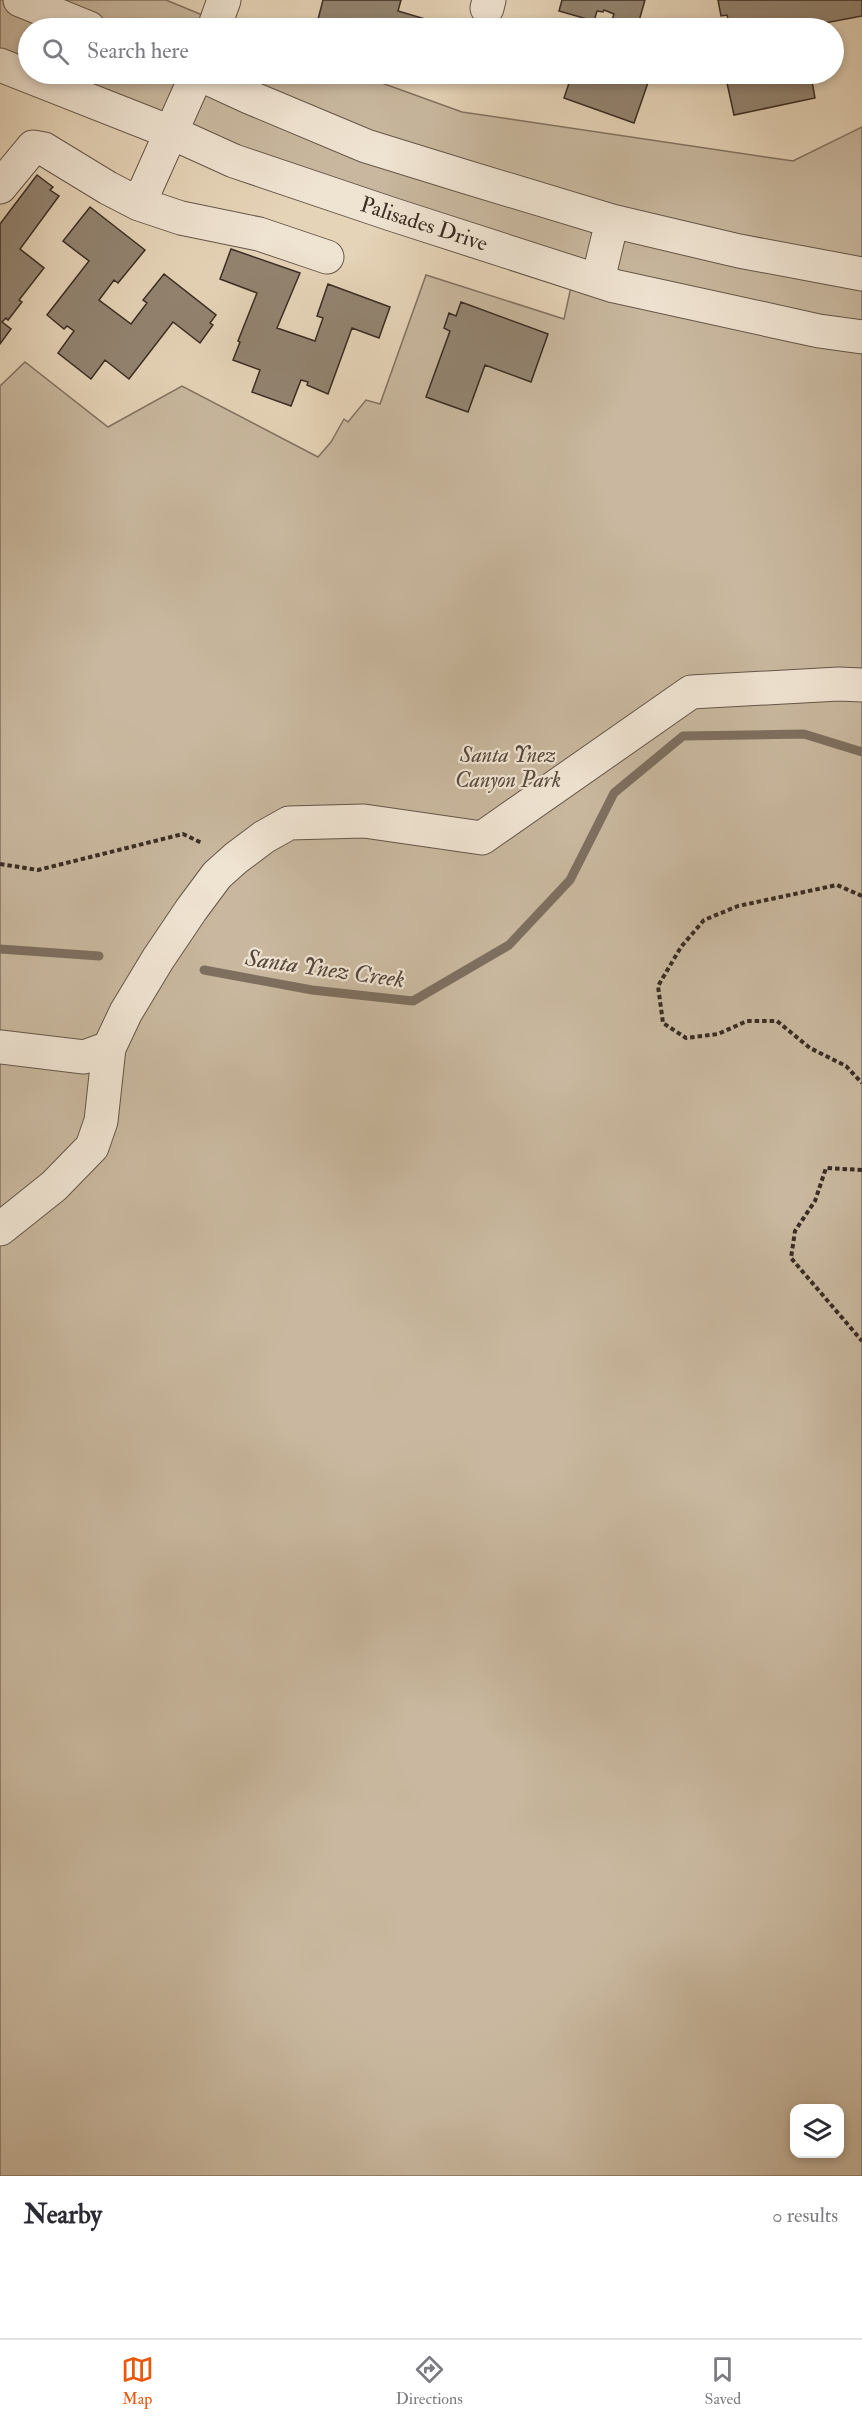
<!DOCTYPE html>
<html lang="en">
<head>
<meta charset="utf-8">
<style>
	body { margin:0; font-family:"IM FELL Double Pica",serif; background:#f2f2f3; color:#2b2b33 }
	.controls { position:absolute; right:18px; bottom:18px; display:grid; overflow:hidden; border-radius:12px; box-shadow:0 3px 9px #0003 }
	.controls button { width:54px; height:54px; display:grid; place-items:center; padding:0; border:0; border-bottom:2px solid #e1e1e2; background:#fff; color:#2b2b33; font:30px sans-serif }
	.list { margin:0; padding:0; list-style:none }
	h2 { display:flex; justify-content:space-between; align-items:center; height:78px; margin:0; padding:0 24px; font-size:26px }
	h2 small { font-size:20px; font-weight:400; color:#7c7c81 }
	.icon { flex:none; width:33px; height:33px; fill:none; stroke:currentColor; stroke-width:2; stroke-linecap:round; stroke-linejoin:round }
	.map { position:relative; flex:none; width:862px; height:2176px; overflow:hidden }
	.search { position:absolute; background:#fff; box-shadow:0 3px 9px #0003; left:18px; right:18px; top:18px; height:66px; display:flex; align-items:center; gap:15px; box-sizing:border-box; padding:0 21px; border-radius:33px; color:#7c7c81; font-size:22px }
	.sheet { height:162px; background:#fff }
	nav { display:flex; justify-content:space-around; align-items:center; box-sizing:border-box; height:84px; border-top:2px solid #e1e1e2; background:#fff; font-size:16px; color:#7c7c81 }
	nav a { display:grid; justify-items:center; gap:3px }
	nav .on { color:#ea580c }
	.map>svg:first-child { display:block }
	.green { fill:#c9b89f; stroke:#827262; stroke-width:1.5; fill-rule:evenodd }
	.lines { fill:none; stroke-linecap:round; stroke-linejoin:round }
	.stream { stroke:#7e6f5f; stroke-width:9 }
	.building { fill:#938471; stroke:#3a2d24; stroke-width:1.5 }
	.minor-casing { stroke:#655749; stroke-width:35 }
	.path { stroke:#3a2d24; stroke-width:4; stroke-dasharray:4.5 3; stroke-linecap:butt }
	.minor { stroke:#efe3d1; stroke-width:33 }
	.labels { text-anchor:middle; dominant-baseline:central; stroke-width:4.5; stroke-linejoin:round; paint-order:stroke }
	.street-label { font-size:22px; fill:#3a2d24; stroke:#efe3d1 }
	.park-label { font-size:22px; font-style:italic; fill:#57493d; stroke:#efe3d1 }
	.water-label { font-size:24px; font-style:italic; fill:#56483c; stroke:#efe3d1 }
</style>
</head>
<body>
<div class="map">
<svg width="862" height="2176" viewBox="0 0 862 2176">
	<rect width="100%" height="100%" fill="#e6d4b8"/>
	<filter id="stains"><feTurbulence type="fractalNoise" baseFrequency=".00333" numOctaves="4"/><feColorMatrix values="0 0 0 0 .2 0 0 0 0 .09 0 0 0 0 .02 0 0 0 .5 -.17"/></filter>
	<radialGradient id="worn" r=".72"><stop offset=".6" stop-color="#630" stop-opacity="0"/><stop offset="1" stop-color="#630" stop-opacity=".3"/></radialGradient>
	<!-- green -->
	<path class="green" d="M0,0H166L234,28H28V72L0,60Z
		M32,74H357L462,112L793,161L862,127V2176H0V386L25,362L108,427L182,386L318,457L331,442L344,419L348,422L366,400L380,404L426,275L564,319L574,273ZM794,2108H840V2154H794Z"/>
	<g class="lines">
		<!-- stream -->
		<path class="stream" d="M0,949L99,956
			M204,970L312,990L413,1001L509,945L570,880L614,793L683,736L804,734L862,752"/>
	</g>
	<!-- building -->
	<path class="building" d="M323,0H401L398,11L432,21L430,28H337L317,23Z
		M562,0H645L637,28L611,23L614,14L604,10L603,12L597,11L594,21L559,11Z
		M718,0H862V16L798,28H730L727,15L721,16Z
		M437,20L464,28H434Z
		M572,74H651L634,123L564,98Z
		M725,74H824L811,76L815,98L734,115Z
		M37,175L53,187L50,190L59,196L20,249L44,268L19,300L22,302L8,320L6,318L2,322L11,329L0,344V224Z
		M90,207L145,250L118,283L114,280L99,300L131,324L147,303L143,300L164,274L216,315L210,323L213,325L200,343L173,322L129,379L105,360L91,379L58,353L74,331L67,326L64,329L47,315L89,261L63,241Z
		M231,249L300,273L277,328L315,341L323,318L317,316L328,284L390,307L379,338L352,328L328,394L307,385L308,382L301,380L291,406L252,392L260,370L233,360L240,342L238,341L257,293L220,279Z
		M461,302L548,334L531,382L485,365L468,412L426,397L450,331L444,328L449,313L456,316Z"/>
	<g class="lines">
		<defs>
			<path id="minor" d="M20,0L89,28
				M487,8L489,0
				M214,28L224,0
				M0,65L170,132L234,161L391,214L614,286L819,331L862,337
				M199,74L249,97L366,146L463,176L612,221L739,251L862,274
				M0,187L33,147L44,149L108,188L139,204L197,74
				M139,204L181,218L259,234L327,257
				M598,280L612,221
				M0,1047L84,1057L109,1048
				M0,1229L54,1186L92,1147L101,1121L109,1048L126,1012L158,959L191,910L217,875L236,858L264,837L289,823L364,821L482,838L691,692L839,684L862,685"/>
		</defs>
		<!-- minor casing -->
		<use href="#minor" class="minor-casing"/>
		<!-- path -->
		<path class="path" d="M0,864L38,870L183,834L202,843
			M862,896L837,885L738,906L704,920L681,947L658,986L663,1023L686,1038L718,1034L747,1021H777L810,1048L846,1066L862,1083
			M862,1170L826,1168L815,1201L795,1231L791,1258L862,1341"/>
		<!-- minor -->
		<use href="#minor" class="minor"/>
	</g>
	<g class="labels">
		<!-- street labels -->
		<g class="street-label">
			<text transform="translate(424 224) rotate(18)">Palisades Drive</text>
		</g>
		<!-- park labels -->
		<g class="park-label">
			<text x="508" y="755">Santa Ynez<tspan x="508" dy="25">Canyon Park</tspan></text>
		</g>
		<!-- water labels -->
		<g class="water-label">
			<text transform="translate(325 969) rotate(8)">Santa Ynez Creek</text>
		</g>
	</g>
	<rect width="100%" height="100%" filter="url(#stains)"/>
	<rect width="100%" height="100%" fill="url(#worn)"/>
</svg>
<div class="controls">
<button><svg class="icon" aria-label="layers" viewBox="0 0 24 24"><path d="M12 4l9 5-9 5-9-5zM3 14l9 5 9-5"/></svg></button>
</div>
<div class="search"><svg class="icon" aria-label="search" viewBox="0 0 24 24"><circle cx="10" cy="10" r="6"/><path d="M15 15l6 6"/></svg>Search here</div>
</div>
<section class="sheet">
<h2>Nearby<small>0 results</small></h2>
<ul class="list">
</ul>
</section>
<nav>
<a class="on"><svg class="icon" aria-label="map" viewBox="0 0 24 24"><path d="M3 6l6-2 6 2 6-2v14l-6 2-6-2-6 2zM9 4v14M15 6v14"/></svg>Map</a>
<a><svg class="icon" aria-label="directions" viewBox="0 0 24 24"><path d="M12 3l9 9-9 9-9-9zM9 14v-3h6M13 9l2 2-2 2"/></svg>Directions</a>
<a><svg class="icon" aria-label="saved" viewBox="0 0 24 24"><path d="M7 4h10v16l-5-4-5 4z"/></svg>Saved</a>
</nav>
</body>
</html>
